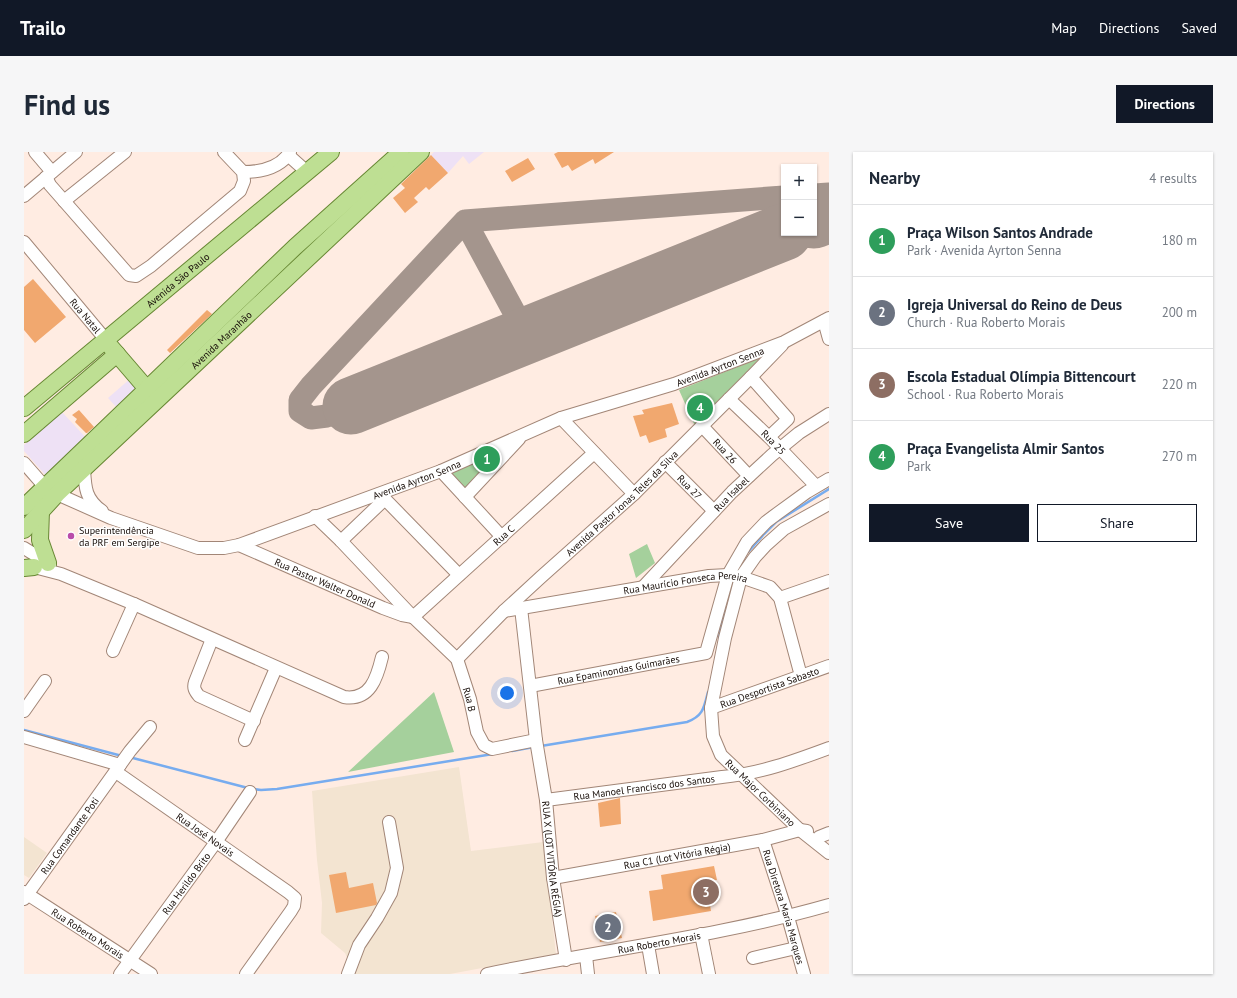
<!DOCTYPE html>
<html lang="en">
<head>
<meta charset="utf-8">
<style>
	body { margin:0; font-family:"PT Sans",sans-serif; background:#f6f6f7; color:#1f2937 }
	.controls { position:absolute; right:12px; top:12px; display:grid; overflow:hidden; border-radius:0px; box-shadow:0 1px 3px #0004 }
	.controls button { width:36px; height:36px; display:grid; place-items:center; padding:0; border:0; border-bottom:1px solid #e0e1e3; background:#fff; color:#1f2937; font:20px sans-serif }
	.you { position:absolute; left:483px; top:541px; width:14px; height:14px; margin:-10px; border:3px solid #fff; border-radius:50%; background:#1a73e8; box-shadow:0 0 0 6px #1a73e833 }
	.badge { display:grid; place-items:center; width:26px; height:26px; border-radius:50%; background:#111827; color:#fff; font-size:13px; font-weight:700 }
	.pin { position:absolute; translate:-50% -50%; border:2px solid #fff; box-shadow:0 1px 4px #0006 }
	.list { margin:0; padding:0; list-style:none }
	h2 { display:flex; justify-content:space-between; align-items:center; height:52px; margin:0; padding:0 16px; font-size:17px }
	h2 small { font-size:13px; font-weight:400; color:#747a83 }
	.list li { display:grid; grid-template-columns:26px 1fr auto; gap:12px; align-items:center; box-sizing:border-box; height:72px; padding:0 16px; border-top:1px solid #e0e1e3 }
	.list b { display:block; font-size:15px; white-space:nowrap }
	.list p { margin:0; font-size:13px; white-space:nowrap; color:#747a83 }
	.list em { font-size:13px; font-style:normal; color:#747a83 }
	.actions { display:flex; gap:8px; padding:12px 16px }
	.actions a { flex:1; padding:9px 0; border:1px solid #111827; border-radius:0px; text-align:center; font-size:14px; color:#111827 }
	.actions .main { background:#111827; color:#fff }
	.map { position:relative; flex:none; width:805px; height:822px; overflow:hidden; border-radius:0px }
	header { display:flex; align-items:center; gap:24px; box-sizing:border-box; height:56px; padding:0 20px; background:#111827; color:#fff }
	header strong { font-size:19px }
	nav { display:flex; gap:22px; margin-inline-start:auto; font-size:14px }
	.intro { display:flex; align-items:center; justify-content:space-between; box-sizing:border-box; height:96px; padding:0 24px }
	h1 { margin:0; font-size:28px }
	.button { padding:10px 18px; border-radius:0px; background:#111827; color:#fff; font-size:14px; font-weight:700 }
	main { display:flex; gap:24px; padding:0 24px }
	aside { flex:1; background:#fff; border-radius:0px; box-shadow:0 1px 3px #0004 }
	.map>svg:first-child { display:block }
	.commercial { fill:#eee1f5 }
	.industrial { fill:#f3e4d1 }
	.green { fill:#a5d09c }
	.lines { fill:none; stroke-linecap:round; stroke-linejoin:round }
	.stream { stroke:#77acef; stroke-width:2.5 }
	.taxiway { stroke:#a4958d; stroke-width:23 }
	.runway { stroke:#a4958d; stroke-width:57 }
	.building { fill:#f1a86f }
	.minor-casing { stroke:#a28677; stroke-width:14 }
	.major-casing { stroke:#678733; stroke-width:18 }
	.minor { stroke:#fff; stroke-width:12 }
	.major { stroke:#bedf93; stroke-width:16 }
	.poi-dot { fill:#b94caa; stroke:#fefefe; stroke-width:1.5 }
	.labels { text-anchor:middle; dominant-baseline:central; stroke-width:3; stroke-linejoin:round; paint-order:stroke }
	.street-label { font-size:10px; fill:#160c07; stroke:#fefefe }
	.poi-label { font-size:10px; fill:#160c07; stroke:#fefefe; text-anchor:start }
</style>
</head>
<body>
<header>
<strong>Trailo</strong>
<nav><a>Map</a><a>Directions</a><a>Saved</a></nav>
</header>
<div class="intro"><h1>Find us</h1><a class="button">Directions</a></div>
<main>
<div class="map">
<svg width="805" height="822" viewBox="0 0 805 822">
	<rect width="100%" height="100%" fill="#ffece2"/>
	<!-- commercial -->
	<path class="commercial" d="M410,0H460L445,12L439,4L424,21L407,3Z
		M107,226L117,236L94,257L84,246Z
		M38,260L65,289L24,326L0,299V293Z"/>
	<!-- industrial -->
	<path class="industrial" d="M435,615L447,699L519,690L532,802L426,822H318L325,810L321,801L297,781L298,751L293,708L288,639Z
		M0,685L23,701L5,726L0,723Z"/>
	<!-- green -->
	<path class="green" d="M736,206L671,274L655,238Z
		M484,293L441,339L425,321Z
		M623,392L631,411L612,426L605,402Z
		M410,540L430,600L324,620Z"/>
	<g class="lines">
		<!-- stream -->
		<path class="stream" d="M724,400L740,382L752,370L805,337
			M695,486L701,454
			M0,578L98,604
			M517,594L663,570C679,564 680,556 684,540
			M488,599L510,595
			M105,605L224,636
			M229,637L237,638L253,637L469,602"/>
		<!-- taxiway -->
		<path class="taxiway" d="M790,43L805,42
			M441,69L503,184
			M327,254L303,264L287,266L276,259V248L287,234L441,69L760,45"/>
		<!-- runway -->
		<path class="runway" d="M790,68L805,62
			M327,254L760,80"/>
	</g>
	<!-- building -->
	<path class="building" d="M534,0H590L571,12L569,7L548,19L544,13L538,16L530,2Z
		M407,3L424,21L405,38L402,35L390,46L394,50L381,61L369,46L381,36L377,32Z
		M504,6L511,17L488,30L481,19Z
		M9,127L42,165L11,191L0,178V135Z
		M183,158L188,162L146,201L143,198Z
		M648,251L655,272L641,277L643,285L625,291L622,283L616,285L609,264L620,262L618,258Z
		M55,258L70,275L63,281H62L51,270L53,267L48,263Z
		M596,646L597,672L576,675L574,651Z
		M690,714L693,728L682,729L687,759L629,769L625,739L639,737L637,723Z
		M322,720L325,736L349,731L353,751L352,753L312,761L305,723Z
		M592,760L598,786L576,790L571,764Z"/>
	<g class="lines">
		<defs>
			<g id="minor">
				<path d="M11,0L28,20"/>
				<path d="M264,3L283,20"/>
				<path d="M219,20C237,20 256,16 266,0"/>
				<path d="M22,25L26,33L105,123L112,124L127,114L216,39L220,29L219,20L200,0"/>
				<path d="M0,44L52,0"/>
				<path d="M40,49L101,0"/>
				<path id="s1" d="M0,90L82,188"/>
				<path d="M800,169L805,187"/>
				<path d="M727,225L764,267L745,285"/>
				<path id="s2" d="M705,247L745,285L792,334"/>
				<path d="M537,266L610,342"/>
				<path id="s3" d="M678,274L725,324"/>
				<path id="s4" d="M641,310L690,359"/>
				<path d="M0,311L21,335"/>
				<path d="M60,316C61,335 61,347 78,359"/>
				<path d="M417,319L478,385"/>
				<path id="s5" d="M33,342L87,366L174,396H200L215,393L417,319L537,266L650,232L760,190L805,166"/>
				<path d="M356,342L435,423"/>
				<path d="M441,345L495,287"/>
				<path id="s6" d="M805,352L760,377L742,393L731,405L717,425L701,486L687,556L689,584L697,603L776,678L805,701"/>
				<path id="s7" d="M291,364L317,389L389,465L433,507L446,547L453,580L460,593L468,597L512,588"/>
				<path d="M317,389L361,347"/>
				<path id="s8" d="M215,393L359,456L378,463L389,465"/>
				<path d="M0,396L26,412"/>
				<path d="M10,415L37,422L110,452L320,545C346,549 353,526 358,505"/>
				<path id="s9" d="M620,434L708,340L748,303L775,281L805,262"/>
				<path d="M756,446L805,429"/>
				<path id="s10" d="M497,456L512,588L522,648L529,726L542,808"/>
				<path id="s11" d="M480,459L685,424L704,423L717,425L746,435L756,446L777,524"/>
				<path id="s12" d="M389,465L570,301"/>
				<path d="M188,487L171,530C169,536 171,539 175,544L230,569"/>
				<path d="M89,499L110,452"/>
				<path id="s13" d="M433,507L480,459L517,425L610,342L727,225L758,193"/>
				<path id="s14" d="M506,534L682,501L704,423L723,390L742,370L754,361L783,340L805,327"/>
				<path id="s15" d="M687,556L805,514"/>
				<path d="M0,559L21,529"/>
				<path d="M0,585L96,613"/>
				<path d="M221,588L252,516"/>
				<path id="s16" d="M92,620L264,740L271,746L270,754L267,759L222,822"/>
				<path id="s17" d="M522,648L698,625C735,622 770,609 805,596"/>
				<path d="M795,685L805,681"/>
				<path id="s18" d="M739,688L764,765L780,822"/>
				<path id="s19" d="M529,726L739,688L776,678L783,679"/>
				<path id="s20" d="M0,740L127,822"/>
				<path id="s21" d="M0,747L106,599L126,575"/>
				<path d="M677,782L685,822"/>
				<path d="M624,793L629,822"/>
				<path d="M562,804L564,822"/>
				<path d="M729,806L772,796"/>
				<path id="s22" d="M96,822L192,690L226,640"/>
				<path d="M324,822L335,793L353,766L367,741L373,716L365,670"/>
				<path id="s23" d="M463,822C577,798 693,785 805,753"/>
			</g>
			<g id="major">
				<path d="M86,194L123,237"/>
				<path id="s24" d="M0,256L307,0"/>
				<path d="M0,282L93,202"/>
				<path d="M0,355L271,95L377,0"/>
				<path d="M17,359L16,388L24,411"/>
				<path id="s25" d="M0,378L33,342L397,0"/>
				<path d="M0,416L10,415"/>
			</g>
		</defs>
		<!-- minor casing -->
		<use href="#minor" class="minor-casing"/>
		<!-- major casing -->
		<use href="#major" class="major-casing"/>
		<!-- minor -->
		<use href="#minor" class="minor"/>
		<!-- major -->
		<use href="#major" class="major"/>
	</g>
	<!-- markers -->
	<circle class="poi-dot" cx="47" cy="384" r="4"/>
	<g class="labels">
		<!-- street labels -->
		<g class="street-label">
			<text stroke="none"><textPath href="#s24" startOffset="200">Avenida São Paulo</textPath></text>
			<text stroke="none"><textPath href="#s1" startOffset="96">Rua Natal</textPath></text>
			<text stroke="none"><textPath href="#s25" startOffset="274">Avenida Maranhão</textPath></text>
			<text stroke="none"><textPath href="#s5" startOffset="706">Avenida Ayrton Senna</textPath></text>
			<text stroke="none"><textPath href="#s2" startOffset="62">Rua 25</textPath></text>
			<text stroke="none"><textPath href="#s3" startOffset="34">Rua 26</textPath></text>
			<text stroke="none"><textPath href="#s5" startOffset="382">Avenida Ayrton Senna</textPath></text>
			<text stroke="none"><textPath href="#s4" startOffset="35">Rua 27</textPath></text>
			<text stroke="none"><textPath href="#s9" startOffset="127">Rua Isabel</textPath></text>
			<text stroke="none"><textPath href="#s13" startOffset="227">Avenida Pastor Jonas Teles da Silva</textPath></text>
			<text stroke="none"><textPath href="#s12" startOffset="122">Rua C</textPath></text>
			<text stroke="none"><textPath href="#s8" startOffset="94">Rua Pastor Walter Donald</textPath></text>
			<text stroke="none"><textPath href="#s11" startOffset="184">Rua Maurício Fonseca Pereira</textPath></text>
			<text stroke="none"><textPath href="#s14" startOffset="90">Rua Epaminondas Guimarães</textPath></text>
			<text stroke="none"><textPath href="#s15" startOffset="62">Rua Desportista Sabasto</textPath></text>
			<text stroke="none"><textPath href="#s7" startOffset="244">Rua B</textPath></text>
			<text stroke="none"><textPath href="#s17" startOffset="99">Rua Manoel Francisco dos Santos</textPath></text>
			<text stroke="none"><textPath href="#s6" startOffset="354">Rua Major Corbiniano</textPath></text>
			<text stroke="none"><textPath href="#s16" startOffset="109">Rua José Novais</textPath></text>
			<text stroke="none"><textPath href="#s21" startOffset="78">Rua Comandante Poti</textPath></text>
			<text stroke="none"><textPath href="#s19" startOffset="126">Rua C1 (Lot Vitória Régia)</textPath></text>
			<text stroke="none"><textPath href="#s10" startOffset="253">RUA X (LOT VITÓRIA RÉGIA)</textPath></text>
			<text stroke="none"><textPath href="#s22" startOffset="112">Rua Herildo Brito</textPath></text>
			<text stroke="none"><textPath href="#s18" startOffset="70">Rua Diretora Maria Marques</textPath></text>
			<text stroke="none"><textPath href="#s20" startOffset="76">Rua Roberto Morais</textPath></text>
			<text stroke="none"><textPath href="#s23" startOffset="175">Rua Roberto Morais</textPath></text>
		</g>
		<!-- poi labels -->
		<g class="poi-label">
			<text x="55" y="378">Superintendência<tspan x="55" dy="12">da PRF em Sergipe</tspan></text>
		</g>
	</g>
</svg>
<div class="controls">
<button>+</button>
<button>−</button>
</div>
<div class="you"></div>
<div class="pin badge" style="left:463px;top:307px;background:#2e9e5b">1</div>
<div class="pin badge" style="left:584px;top:775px;background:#6b7280">2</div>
<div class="pin badge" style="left:682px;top:740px;background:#8d6e63">3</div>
<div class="pin badge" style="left:676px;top:256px;background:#2e9e5b">4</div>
</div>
<aside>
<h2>Nearby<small>4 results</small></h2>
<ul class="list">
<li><span class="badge" style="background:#2e9e5b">1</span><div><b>Praça Wilson Santos Andrade</b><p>Park · Avenida Ayrton Senna</p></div><em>180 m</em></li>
<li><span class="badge" style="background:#6b7280">2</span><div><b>Igreja Universal do Reino de Deus</b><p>Church · Rua Roberto Morais</p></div><em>200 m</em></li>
<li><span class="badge" style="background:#8d6e63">3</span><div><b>Escola Estadual Olímpia Bittencourt</b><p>School · Rua Roberto Morais</p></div><em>220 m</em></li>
<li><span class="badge" style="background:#2e9e5b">4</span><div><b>Praça Evangelista Almir Santos</b><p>Park</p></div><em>270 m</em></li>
</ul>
<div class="actions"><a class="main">Save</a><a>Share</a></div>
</aside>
</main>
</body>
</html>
